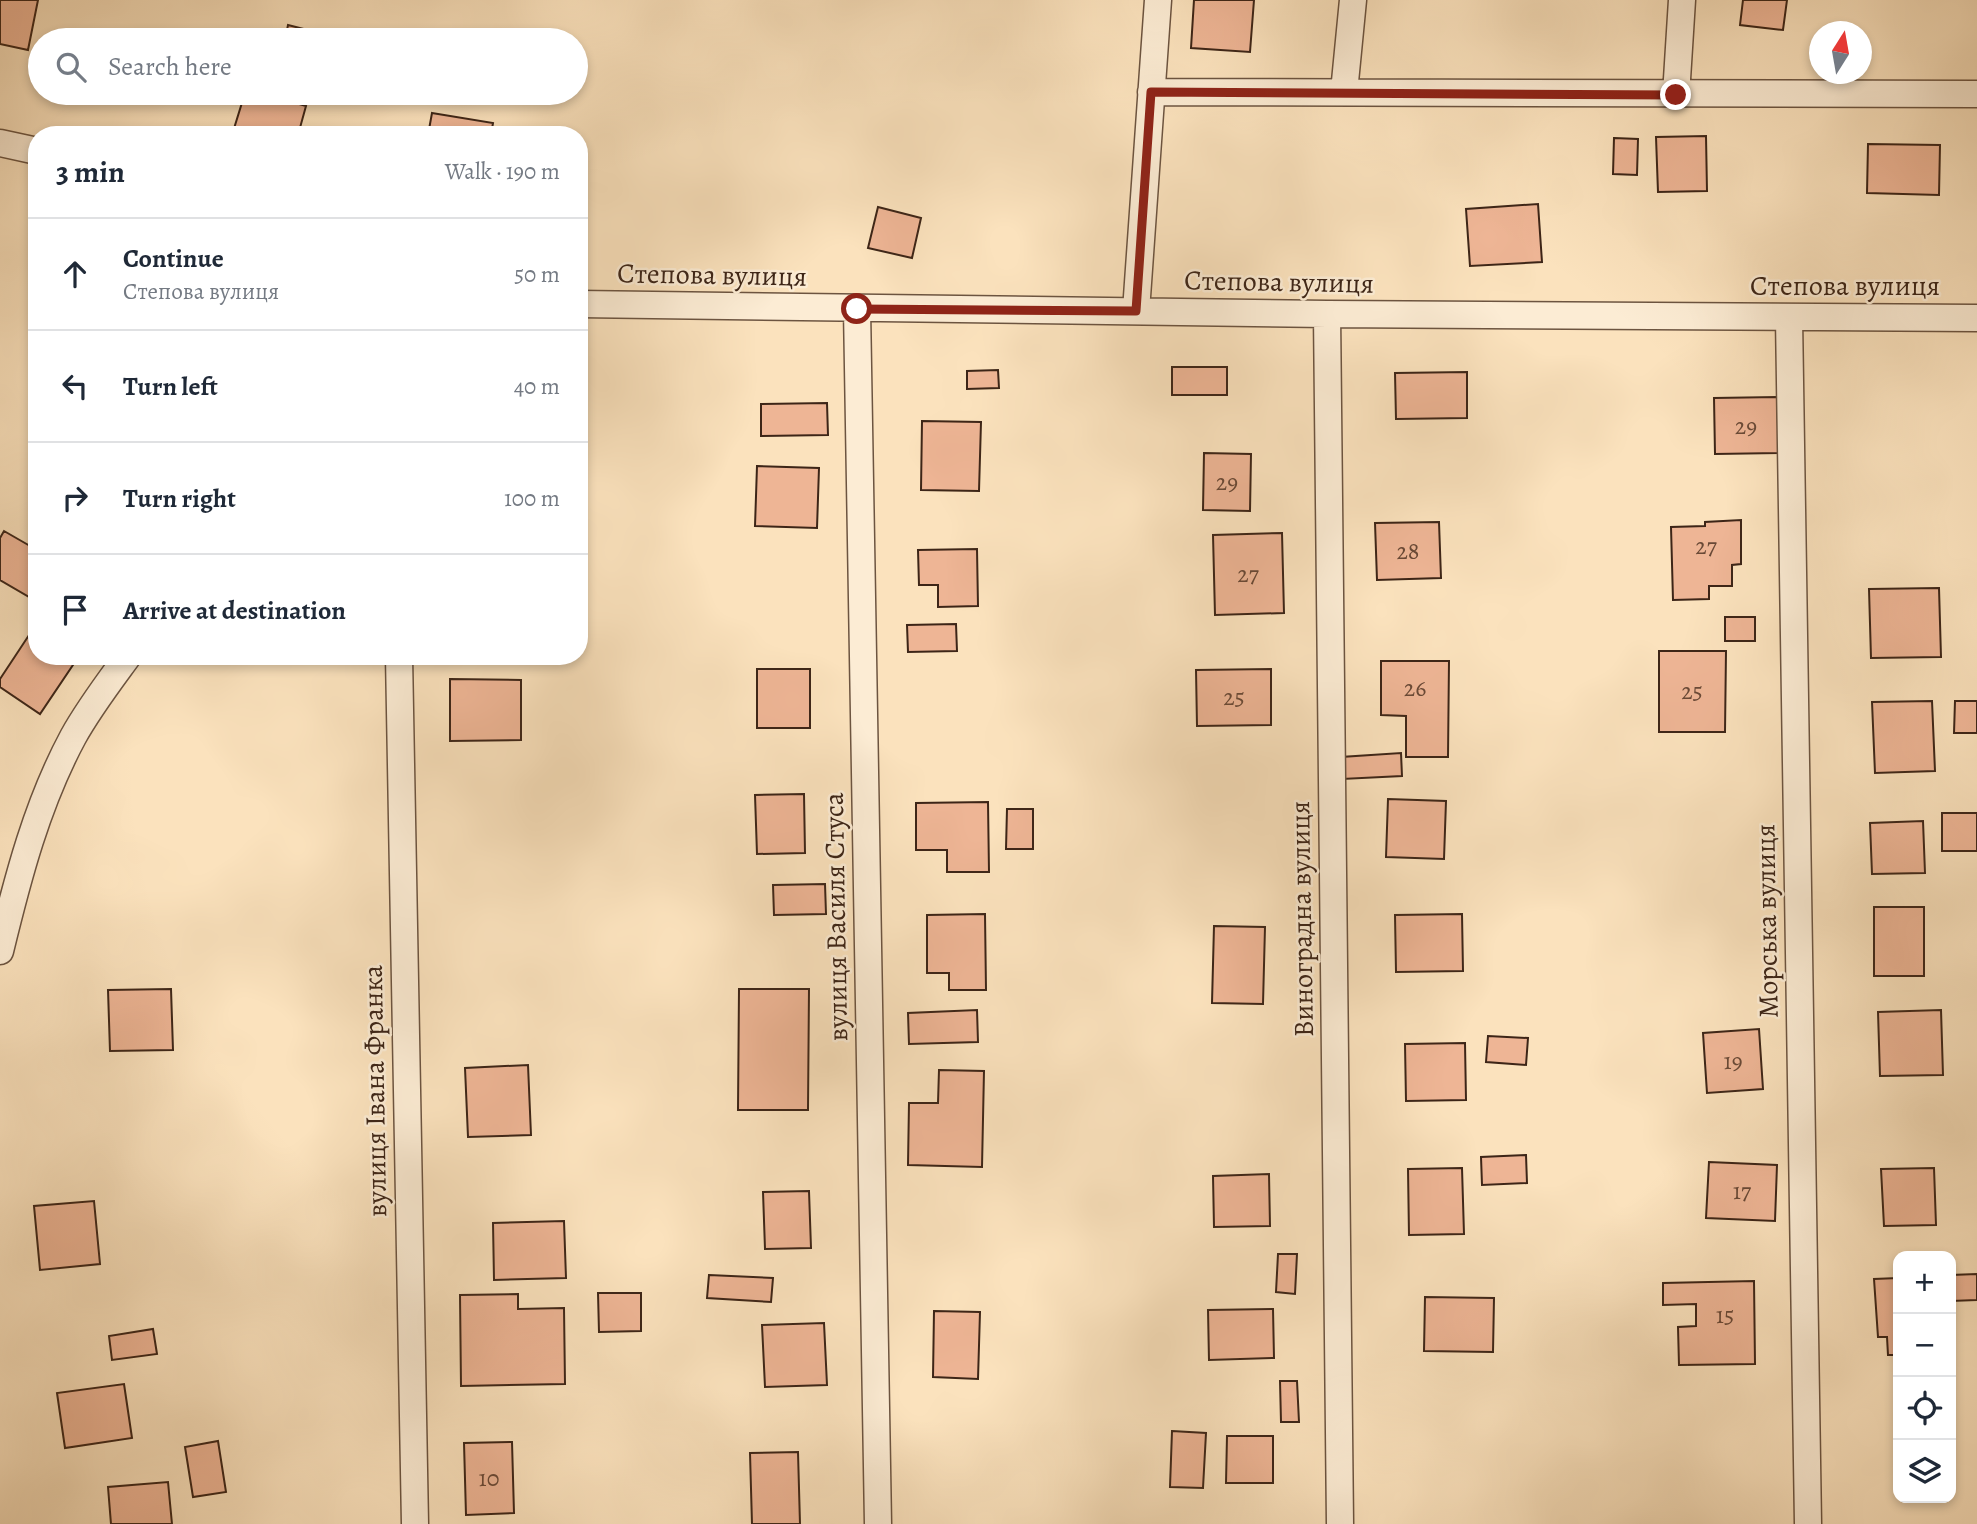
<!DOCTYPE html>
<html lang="en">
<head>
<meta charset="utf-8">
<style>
	body { margin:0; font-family:Alegreya,serif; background:#f2f2f3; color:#1f2937 }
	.controls { position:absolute; right:21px; bottom:21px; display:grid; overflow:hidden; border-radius:14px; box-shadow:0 4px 10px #0003 }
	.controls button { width:63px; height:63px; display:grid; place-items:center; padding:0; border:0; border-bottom:2px solid #e0e1e3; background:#fff; color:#1f2937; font:35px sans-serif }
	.compass { position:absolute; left:1809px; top:21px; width:63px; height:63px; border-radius:50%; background:#fff; box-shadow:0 4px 10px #0003; rotate:11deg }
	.stop { position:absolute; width:21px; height:21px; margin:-16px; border:5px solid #8f2418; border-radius:50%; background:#fff }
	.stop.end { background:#8f2418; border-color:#fff; box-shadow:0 2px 7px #0008 }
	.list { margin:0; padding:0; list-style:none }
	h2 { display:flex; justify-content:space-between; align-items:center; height:91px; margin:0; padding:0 28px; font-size:30px }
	h2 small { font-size:23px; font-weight:400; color:#747a83 }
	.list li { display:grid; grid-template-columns:46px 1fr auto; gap:21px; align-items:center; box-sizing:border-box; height:112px; padding:0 28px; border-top:2px solid #e0e1e3 }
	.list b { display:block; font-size:26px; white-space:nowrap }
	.list p { margin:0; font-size:23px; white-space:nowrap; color:#747a83 }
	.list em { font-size:23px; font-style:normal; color:#747a83 }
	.icon { flex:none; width:38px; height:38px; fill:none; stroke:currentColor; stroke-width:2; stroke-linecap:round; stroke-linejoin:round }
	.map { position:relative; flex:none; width:1977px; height:1524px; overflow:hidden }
	.search { position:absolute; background:#fff; box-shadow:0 4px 10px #0003; left:28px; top:28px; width:560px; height:77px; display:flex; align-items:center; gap:18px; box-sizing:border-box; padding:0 24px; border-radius:38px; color:#747a83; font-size:26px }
	.panel { position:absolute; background:#fff; box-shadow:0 4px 10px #0003; left:28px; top:126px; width:560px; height:539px; border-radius:28px }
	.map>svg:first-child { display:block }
	.building { fill:#eeb595; stroke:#3d2517; stroke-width:2 }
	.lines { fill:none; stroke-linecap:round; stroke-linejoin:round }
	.street-casing { stroke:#6c5440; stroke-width:29 }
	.street { stroke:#fcecd4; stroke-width:26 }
	.route { stroke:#8f2418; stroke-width:9 }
	.labels { text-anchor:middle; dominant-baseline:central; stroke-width:5; stroke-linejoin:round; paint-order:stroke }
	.number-label { font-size:24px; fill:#694936 }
	.street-label { font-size:28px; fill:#3d2517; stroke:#fcecd4 }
</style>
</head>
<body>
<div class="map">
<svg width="1977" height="1524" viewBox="0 0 1977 1524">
	<rect width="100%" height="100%" fill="#fbe2bd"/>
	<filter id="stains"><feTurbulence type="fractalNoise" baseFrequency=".00286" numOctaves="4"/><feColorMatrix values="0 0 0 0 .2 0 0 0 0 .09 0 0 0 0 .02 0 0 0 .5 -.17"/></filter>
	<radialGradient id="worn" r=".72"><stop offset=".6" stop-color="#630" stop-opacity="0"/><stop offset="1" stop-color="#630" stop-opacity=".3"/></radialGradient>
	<!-- building -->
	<path class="building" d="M0,0H38L28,50L0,44Z
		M1194,0H1254L1250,52L1191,48Z
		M1743,0H1787L1783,30L1740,25Z
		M288,25L335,37L334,40H285Z
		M79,93H97L95,101L78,96Z
		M245,93H262L306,106L298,135H232Z
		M432,113L493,123L491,135H428Z
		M1706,136L1707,191L1658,192L1656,137Z
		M1614,138L1638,139L1637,175L1613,174Z
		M1868,144L1940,145L1939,195L1867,193Z
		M1538,204L1542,262L1470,266L1466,209Z
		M878,207L921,218L912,258L868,248Z
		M1172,367H1227V395H1172Z
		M998,370L999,388L967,389V371Z
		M1467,372V418L1396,419L1395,373Z
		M1777,397L1779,453L1715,454L1714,398Z
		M827,403L828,435L761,436V404Z
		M922,421L981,422L979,491L921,490Z
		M1204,453L1251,454L1250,511L1203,510Z
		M757,466L819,468L817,528L755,526Z
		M1741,520V564L1732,565V586H1709V599L1673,600L1671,527L1705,526V522Z
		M1439,522L1441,578L1377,580L1375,523Z
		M4,531L37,550L36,601L0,580V538Z
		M1282,533L1284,613L1215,615L1213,535Z
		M977,549L978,606L938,607V585H919L918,550Z
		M1939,588L1941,657L1871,658L1869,589Z
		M1725,617H1755V641H1725Z
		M37,623V656H79L40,714L0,687V679Z
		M956,624L957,651L908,652L907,625Z
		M1659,651H1726L1725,732H1659Z
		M1381,661H1449L1448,757H1406V716L1381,715Z
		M757,669H810V728H757Z
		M1271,669V725L1197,726L1196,670Z
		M450,679L521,680V740L450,741Z
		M1932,701L1935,771L1875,773L1872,702Z
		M1955,701H1977V733H1954Z
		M1401,753L1402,776L1342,779L1341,757Z
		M804,794L805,853L757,854L755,795Z
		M1388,799L1446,801L1444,859L1386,857Z
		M988,802L989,872H947V850H916V803Z
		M1007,809H1033V849H1006Z
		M1942,813H1977V851H1942Z
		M1923,821L1925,873L1872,874L1870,823Z
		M825,884L826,914L774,915L773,885Z
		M1874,907H1924V976H1874Z
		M985,914L986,990H949V973H927V915Z
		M1462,914L1463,971L1396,972L1395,915Z
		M1214,926L1265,927L1263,1004L1212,1003Z
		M171,989L173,1050L110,1051L108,990Z
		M739,989H809L808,1110H738Z
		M977,1010L978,1042L909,1044L908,1013Z
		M1941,1010L1943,1075L1880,1076L1878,1012Z
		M1759,1029L1763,1089L1707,1093L1703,1033Z
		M1488,1036L1528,1038L1526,1065L1486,1062Z
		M1465,1043L1466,1100L1406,1101L1405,1044Z
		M528,1065L531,1135L468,1137L465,1068Z
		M939,1070L984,1071L982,1167L908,1165L909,1103H938Z
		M1526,1155L1527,1183L1482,1185L1481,1157Z
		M1709,1162L1777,1165L1775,1221L1706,1218Z
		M1462,1168L1464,1234L1409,1235L1408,1169Z
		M1934,1168L1936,1225L1884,1226L1881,1169Z
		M1269,1174L1270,1226L1214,1227L1213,1176Z
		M809,1191L811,1248L765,1249L763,1192Z
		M94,1201L100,1264L40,1270L34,1206Z
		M564,1221L566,1278L494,1280L493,1223Z
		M1278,1254H1297L1295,1294L1276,1292Z
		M1977,1274V1300L1951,1301V1275Z
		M709,1275L773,1278L771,1302L707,1298Z
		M1898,1278V1355H1888L1887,1337H1878L1874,1279Z
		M1754,1281L1755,1364L1679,1365L1678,1327L1696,1326V1304L1663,1305V1283Z
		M598,1293H641V1331L599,1332Z
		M518,1294V1309L564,1308L565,1384L461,1386L460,1295Z
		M1425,1297L1494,1298L1493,1352L1424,1351Z
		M1273,1309L1274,1358L1209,1360L1208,1310Z
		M934,1311L980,1312L978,1379L933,1377Z
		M824,1323L827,1385L765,1387L762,1325Z
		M153,1329L157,1354L112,1360L109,1336Z
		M1280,1381H1297L1299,1422H1281Z
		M124,1384L132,1438L65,1448L57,1393Z
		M1172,1431L1206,1433L1203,1488L1170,1487Z
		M1227,1436H1273V1483H1226Z
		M218,1441L226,1492L193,1497L185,1447Z
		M512,1442L514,1513L466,1515L464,1443Z
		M798,1452L800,1524H752L750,1453Z
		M168,1482L172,1524H111L108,1487Z"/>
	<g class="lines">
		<defs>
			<path id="street" d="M1151,92L1977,94
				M1344,92L1353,0
				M1676,95L1682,0
				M0,143L37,151
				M579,304L1327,314L1977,318
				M857,309L878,1524
				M1136,311L1158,0
				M1327,314L1340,1524
				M1789,318L1808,1524
				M399,656L415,1524
				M0,951C18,877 37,804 73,737C89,708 109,682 128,656"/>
		</defs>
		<!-- street casing -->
		<use href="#street" class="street-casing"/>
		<!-- street -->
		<use href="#street" class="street"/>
	</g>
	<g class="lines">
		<!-- route -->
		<path class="route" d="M857,309L1136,311L1151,92L1676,95"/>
	</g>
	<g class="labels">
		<!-- number labels -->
		<g class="number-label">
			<text x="1746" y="426">29</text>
			<text x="1227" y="482">29</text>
			<text x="1706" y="546">27</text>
			<text x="1408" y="551">28</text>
			<text x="1248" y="574">27</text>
			<text x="1415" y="688">26</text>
			<text x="1692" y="691">25</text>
			<text x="1234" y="697">25</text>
			<text x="1733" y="1061">19</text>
			<text x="1742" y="1191">17</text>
			<text x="1725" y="1315">15</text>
			<text x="489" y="1478">10</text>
		</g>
		<!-- street labels -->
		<g class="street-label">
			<text transform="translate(712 275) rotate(1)">Степова вулиця</text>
			<text transform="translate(1279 282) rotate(1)">Степова вулиця</text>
			<text x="1845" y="286">Степова вулиця</text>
			<text transform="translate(836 917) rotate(-91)">вулиця Василя Стуса</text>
			<text transform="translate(1302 919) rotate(-91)">Виноградна вулиця</text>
			<text transform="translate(1767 921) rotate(-91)">Морська вулиця</text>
			<text transform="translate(375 1091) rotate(-91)">вулиця Івана Франка</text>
		</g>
	</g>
	<rect width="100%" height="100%" filter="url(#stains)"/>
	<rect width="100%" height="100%" fill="url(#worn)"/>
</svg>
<div class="controls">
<button>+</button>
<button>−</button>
<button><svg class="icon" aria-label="locate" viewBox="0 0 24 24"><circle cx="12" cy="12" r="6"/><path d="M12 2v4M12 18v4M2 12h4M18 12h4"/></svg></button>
<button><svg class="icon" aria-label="layers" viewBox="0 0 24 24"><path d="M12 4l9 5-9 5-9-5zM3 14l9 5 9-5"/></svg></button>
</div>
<svg class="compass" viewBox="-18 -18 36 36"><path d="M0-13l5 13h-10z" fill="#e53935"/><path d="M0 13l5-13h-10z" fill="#747a83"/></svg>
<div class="stop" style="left:857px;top:309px"></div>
<div class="stop end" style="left:1676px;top:95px"></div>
<div class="search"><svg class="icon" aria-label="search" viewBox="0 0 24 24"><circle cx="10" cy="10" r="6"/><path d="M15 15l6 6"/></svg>Search here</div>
<section class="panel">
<h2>3 min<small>Walk · 190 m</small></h2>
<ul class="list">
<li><svg class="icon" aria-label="ahead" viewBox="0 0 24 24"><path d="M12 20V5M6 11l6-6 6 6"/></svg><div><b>Continue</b><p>Степова вулиця</p></div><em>50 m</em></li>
<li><svg class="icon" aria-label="left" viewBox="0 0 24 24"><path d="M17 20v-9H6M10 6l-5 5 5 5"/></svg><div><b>Turn left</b></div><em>40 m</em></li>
<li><svg class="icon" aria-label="right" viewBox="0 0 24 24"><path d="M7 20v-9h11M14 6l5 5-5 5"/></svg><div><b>Turn right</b></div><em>100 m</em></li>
<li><svg class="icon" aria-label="arrive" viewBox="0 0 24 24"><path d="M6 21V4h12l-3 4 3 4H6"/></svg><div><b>Arrive at destination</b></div></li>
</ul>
</section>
</div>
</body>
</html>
